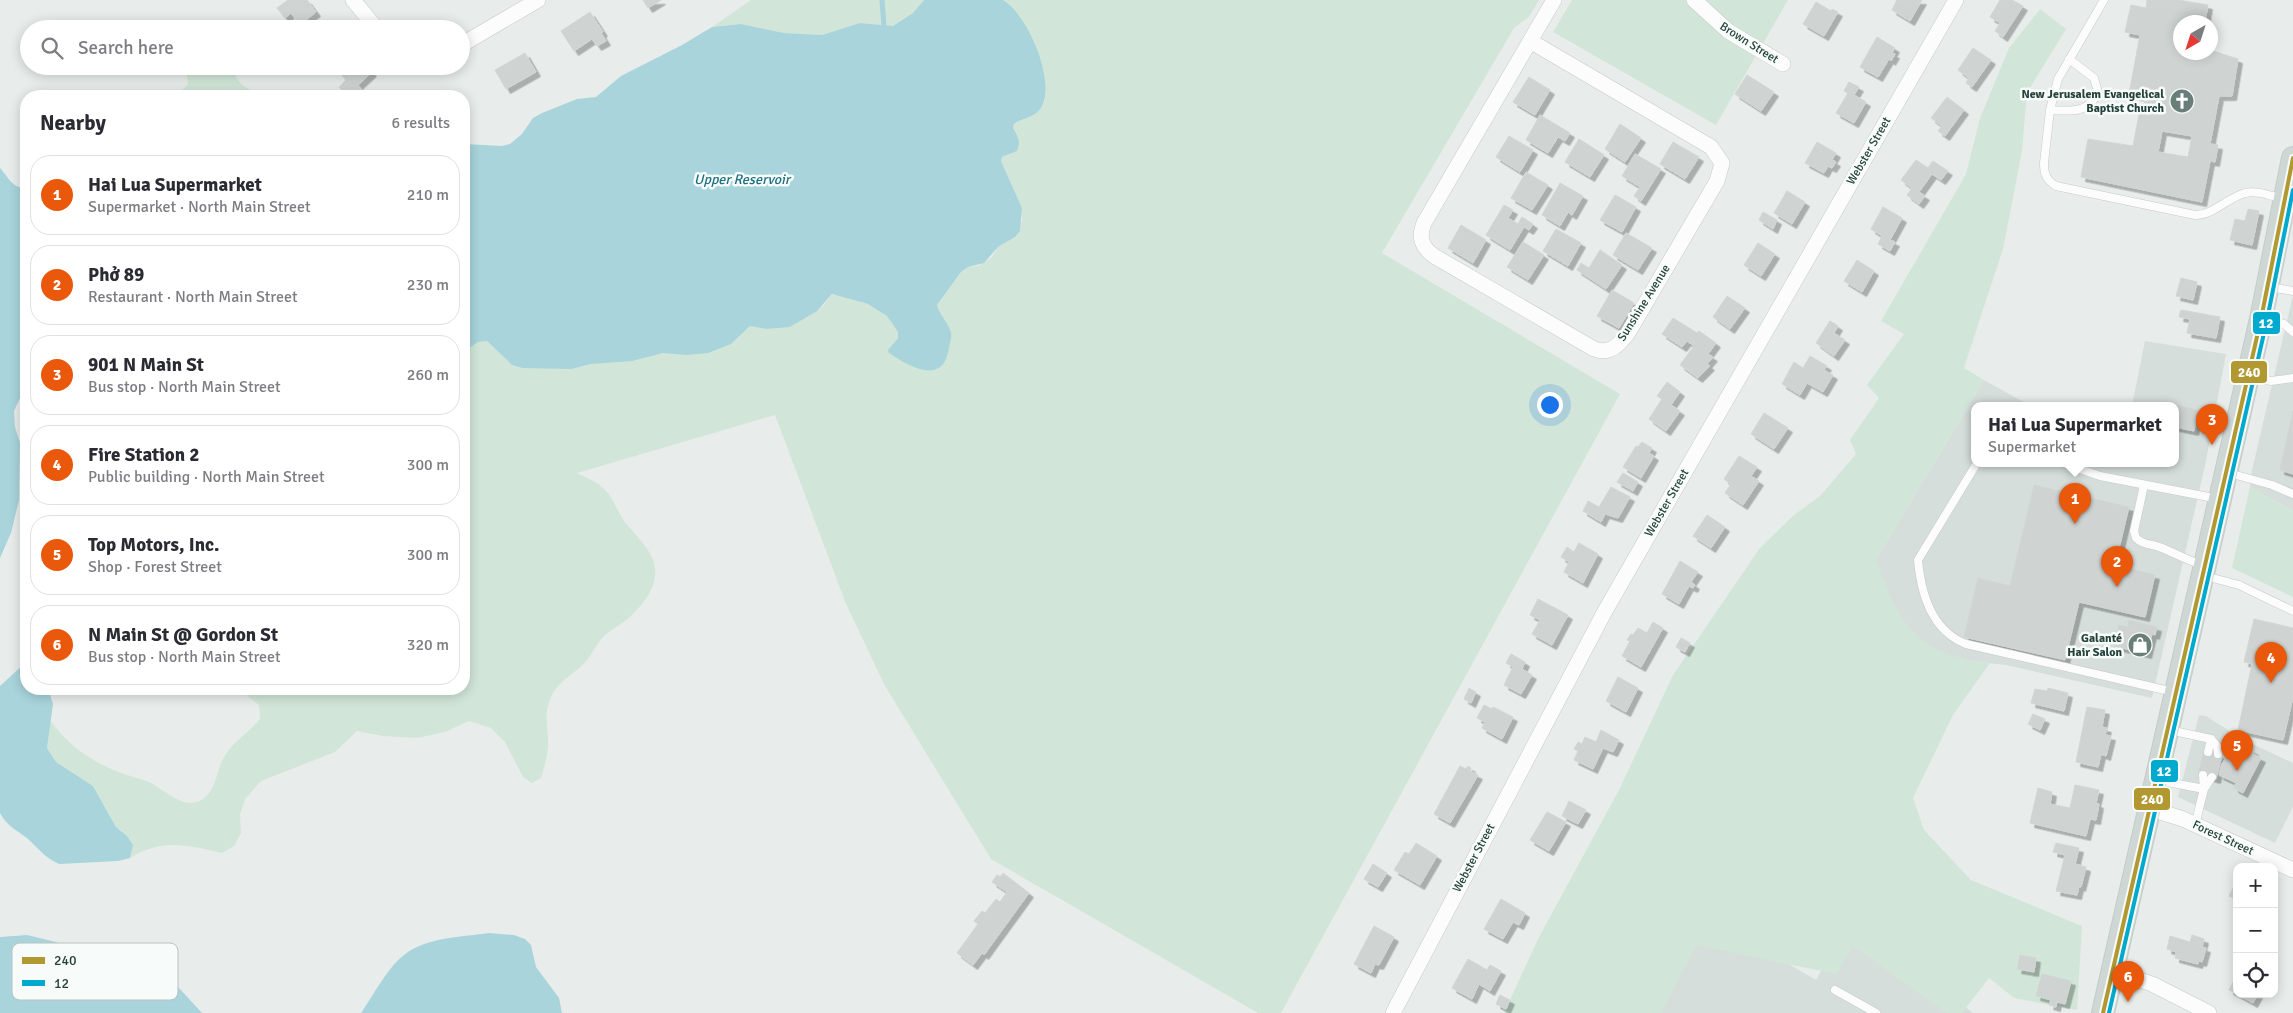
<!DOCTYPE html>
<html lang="en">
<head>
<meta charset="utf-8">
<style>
	body { margin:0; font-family:Signika,sans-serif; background:#f7f7f7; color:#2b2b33 }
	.controls { position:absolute; right:15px; bottom:15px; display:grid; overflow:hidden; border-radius:10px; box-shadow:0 2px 12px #0003 }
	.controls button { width:45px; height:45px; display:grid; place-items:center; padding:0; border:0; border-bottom:1px solid #e1e1e2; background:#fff; color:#2b2b33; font:25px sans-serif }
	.compass { position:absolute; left:2173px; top:15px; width:45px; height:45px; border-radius:50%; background:#fff; box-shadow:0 2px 12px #0003; rotate:219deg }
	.you { position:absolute; left:1549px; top:404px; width:18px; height:18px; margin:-12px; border:4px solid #fff; border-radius:50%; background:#1a73e8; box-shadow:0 0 0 8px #1a73e833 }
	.badge { display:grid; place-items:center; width:32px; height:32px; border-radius:50%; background:#ea580c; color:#fff; font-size:16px; font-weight:700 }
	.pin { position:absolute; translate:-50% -41px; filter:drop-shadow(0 1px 2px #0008) }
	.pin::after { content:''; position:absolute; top:26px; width:18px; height:15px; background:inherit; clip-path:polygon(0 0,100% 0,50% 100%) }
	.popup { position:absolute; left:1971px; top:402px; width:208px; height:65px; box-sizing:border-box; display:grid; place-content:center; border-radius:10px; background:#fff; filter:drop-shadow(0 1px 4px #0005); font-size:16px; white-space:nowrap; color:#7c7c81 }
	.popup b { font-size:19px; color:#2b2b33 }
	.popup::after { content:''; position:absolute; left:50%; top:100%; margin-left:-10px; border:10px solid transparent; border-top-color:#fff }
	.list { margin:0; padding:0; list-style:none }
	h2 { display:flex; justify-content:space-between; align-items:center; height:65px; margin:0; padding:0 20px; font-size:21px }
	h2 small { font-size:16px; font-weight:400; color:#7c7c81 }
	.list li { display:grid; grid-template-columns:32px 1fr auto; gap:15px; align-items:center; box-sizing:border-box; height:80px; margin:0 10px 10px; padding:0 10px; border:1px solid #e1e1e2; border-radius:20px }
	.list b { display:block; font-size:19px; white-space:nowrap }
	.list p { margin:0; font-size:16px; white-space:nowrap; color:#7c7c81 }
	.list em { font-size:16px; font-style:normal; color:#7c7c81 }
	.icon { flex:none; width:28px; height:28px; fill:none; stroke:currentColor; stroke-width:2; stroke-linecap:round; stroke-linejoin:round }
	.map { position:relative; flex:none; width:2293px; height:1013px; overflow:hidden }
	.search { position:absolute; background:#fff; box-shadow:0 2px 12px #0003; left:20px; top:20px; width:450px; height:55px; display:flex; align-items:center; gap:12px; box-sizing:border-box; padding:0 18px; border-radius:28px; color:#7c7c81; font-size:19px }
	.panel { position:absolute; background:#fff; box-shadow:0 2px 12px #0003; left:20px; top:90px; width:450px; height:605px; border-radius:20px }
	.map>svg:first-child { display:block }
	.built { fill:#d6dedb }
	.green { fill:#d1e6d8 }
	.water { fill:#a9d4db }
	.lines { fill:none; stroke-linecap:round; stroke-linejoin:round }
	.stream { stroke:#a9d4db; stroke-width:5 }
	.building { fill:#cfd4d2; stroke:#d1d6d4; fill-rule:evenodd; filter:url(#shadow) }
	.lane-casing { stroke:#c5cac8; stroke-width:9 }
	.street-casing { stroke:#c5cac8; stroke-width:16 }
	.primary-casing { stroke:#c3ccc9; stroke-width:24 }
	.lane { stroke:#fcfcfc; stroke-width:8 }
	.street { stroke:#fcfcfc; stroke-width:15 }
	.primary { stroke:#cfd7d5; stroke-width:22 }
	.bus-1-casing { stroke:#f7fbf9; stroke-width:8 }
	.bus-2-casing { stroke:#f7fbf9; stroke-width:8 }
	.bus-1 { stroke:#b29831; stroke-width:4 }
	.bus-2 { stroke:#00a9ce; stroke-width:4 }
	.labels { text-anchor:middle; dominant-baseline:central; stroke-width:5; stroke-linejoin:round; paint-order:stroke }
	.street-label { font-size:12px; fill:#24423a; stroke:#f7fbf9 }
	.poi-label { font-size:12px; font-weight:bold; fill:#24423a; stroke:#f7fbf9; text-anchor:end }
	.water-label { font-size:14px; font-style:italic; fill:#1c6f80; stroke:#f7fbf9 }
	.key { fill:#f7fbf9; stroke:#b8c4c0; stroke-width:1 }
	.key-label { font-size:14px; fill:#24423a }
	.line-badge { stroke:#f7fbf9; stroke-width:2 }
	.badge-label { font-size:14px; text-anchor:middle; font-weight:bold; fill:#fff }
</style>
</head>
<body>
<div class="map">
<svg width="2293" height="1013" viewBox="0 0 2293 1013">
	<defs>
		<filter id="shadow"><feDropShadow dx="4.5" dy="4.5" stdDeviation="0" flood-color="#0004"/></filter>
	</defs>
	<rect width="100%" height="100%" fill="#e8edeb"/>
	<!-- built -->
	<path class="built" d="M2293,295V511L2250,487L2252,470Z
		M2145,341L2226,354L2206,461L2152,698L2006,665L1824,645L1984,380L2029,405H1975V463H2175V405H2132Z
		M2199,715L2206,716L2242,739L2293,763V807L2275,843L2178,797Z
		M1690,906L1816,980L1851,917L1973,1013H1631Z"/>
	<!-- green -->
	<path class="green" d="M751,0H924L913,13L893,26L860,23L822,35L784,33L741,24L712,27Z
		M1003,0H1539L1529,17L1514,28L1382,253L1620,394L1281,1013H1258L991,859L885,686L846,604L775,415L577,473C586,478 595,480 603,488C614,497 618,515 628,526C637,536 648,547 653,560C662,584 642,607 625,621C620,625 614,628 609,632C599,639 595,649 588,659C578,672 561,679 553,693C544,710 547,720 548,737C549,752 545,765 541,778L532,783L523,777L505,742L491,728L469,721L445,732L417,738L383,736L357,731L335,752L261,781L245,799L240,815L241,833L234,846L222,853C188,845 162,838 130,858L133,845L127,836L116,827L93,786L56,762L47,748L50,720C68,746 96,765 127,775C134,777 141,779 149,782C164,789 186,813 204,798C216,789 216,774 222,761C232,741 247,735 260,719L259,705L239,689H464V352L478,342L487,341L512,365L522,368L733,342L750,326L754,325L767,329L790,327L823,306L832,294L868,304L887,316L898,332V338L893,344L943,319L937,305L961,272L968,267L978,266L992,257L998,247L1015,237L1022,221V208L1001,161L1002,157L1017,151L1019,145L1013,128L1014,124C1024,118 1036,117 1042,106C1057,81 1026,14 1003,0Z
		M1572,0H1788L1716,125L1553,32Z
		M2040,9L2066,29L2027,93L2022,151L2003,249L1964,368L1984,380L1876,559C1898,625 1917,655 1990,663L1953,715L1913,798L1924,830L1971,880L2082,926L2077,1010L2014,998L1989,978L1962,1013H1947L1853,946L1836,974L1696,945L1661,1013H1504L1538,939L1620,788L1673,675L1760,548L1794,515L1820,496L1856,454L1850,440L1879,398L1867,385L1904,334L1881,321L1966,174L1980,118L2009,48Z
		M182,66H232C235,83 247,89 262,96H177L188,84L187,76Z
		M2250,487L2293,511V597L2232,568Z"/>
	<!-- water -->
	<path class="water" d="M924,0H1003C1027,14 1056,80 1042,106C1036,118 1024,117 1014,124L1013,128C1018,137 1021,141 1017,151L1002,157L1001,161L1022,208L1020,231L1015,237L998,247L984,263L968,267L961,272L937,305C940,316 949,323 951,333C952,339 949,346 948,352C941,386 907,365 889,353L888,350L898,338V332L887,316L868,304L832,294L817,311L790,327L767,329L750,326L731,344L708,353L686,355L663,353L632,361L591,364L571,369L522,368L512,365L487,341L478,342L464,352V144L502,146L510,144L522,134L533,118L542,113L577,99L596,97L621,76L682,45L712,27L741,24L784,33L822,35L860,23L893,26L913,13Z
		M0,168C9,178 12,188 26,188V263L22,276L26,291V385L14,411L15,427L20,443L19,500L11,533L0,558Z
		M25,663H26V689H48L53,704L47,748L56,762L93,786L116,827L127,836L133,845L130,858L118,861L59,864C45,858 38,848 27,838C16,830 7,826 0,813V686Z
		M489,933L514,935L525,939L531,945L536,967L559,998L562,1013H361C373,996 388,967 404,955C426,937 463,937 489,933Z
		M27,935L56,942L83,954L106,956L118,960L141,974L179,988L202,1013H0V937Z"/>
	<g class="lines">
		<!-- stream -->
		<path class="stream" d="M882,0L884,26"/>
	</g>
	<!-- building -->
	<path class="building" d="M288,0H307L316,12L300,25L291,13L285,18L277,8Z
		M643,0H661L648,8Z
		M1897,0H1922L1910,21L1892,10Z
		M2000,0H2012L2023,6L2003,37L1995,31L2000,23L1990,17Z
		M2147,0H2178L2208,5L2205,22H2180V52H2210V50L2238,59L2232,96H2219L2210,144L2218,145L2215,162L2210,161L2202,202L2081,177L2088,139L2133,146L2141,104H2144L2146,98L2129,94L2140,35L2125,32L2131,5L2146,8ZM2162,131L2192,136L2188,157L2158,152Z
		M1816,2L1831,11L1832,9L1838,12L1824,36L1803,24Z
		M590,12L603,32L601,33L606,41L597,46L592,39L574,51L561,31Z
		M1877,37L1895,48L1892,53L1895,54L1891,61L1889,59L1878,77L1860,67Z
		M1973,48L1991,60L1972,87L1966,83L1969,78L1958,70Z
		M525,53L536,72L506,89L495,70Z
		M334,66H366L372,72L358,85L363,91L358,96H347L339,87L346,80Z
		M1747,75L1774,92L1761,111L1735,94Z
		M1529,77L1550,90L1535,115L1513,102Z
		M1849,82L1859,87L1854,95L1866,102L1854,123L1836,113L1848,93L1844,91Z
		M452,91L453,96H437L436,94Z
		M1947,97L1964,110L1945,136L1938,131L1942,126L1931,118Z
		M1540,115L1570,133L1565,141L1558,137L1548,153L1526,140Z
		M1620,124L1641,138L1625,162L1605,149Z
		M1509,136L1533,150L1520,172L1496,157Z
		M1579,139L1604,155L1590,177L1565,162Z
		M1673,142L1699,157L1685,179L1660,164Z
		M1817,142L1836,153L1832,160L1836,162L1832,168L1828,166L1824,173L1805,163Z
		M1635,154L1661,169L1641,201L1634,196L1640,187L1622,176Z
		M1916,160L1928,168L1933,161L1948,171L1941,180L1932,174L1919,192L1925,196L1919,204L1907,195L1912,188L1901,180Z
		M1526,172L1548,185L1532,210L1511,198Z
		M1560,183L1583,196L1572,215L1568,212L1560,226L1542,215Z
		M1787,191L1805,202L1792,224L1774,213Z
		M1615,195L1636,207L1622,232L1600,220Z
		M1504,205L1513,210L1508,218L1518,224L1522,217L1533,224L1529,230L1524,227L1510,250L1486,235Z
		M1883,207L1902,218L1890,240L1895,242L1890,251L1878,244L1882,236L1871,229Z
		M2248,209L2259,211L2252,245L2230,240L2235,219L2245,221Z
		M1763,212L1777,220L1773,229L1759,220Z
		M1461,225L1486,240L1473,263L1448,248Z
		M1556,229L1581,243L1568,266L1543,251Z
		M1626,233L1652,248L1638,270L1613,255Z
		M1523,242L1544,255L1528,280L1507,267Z
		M1758,243L1775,254L1761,276L1744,265Z
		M1600,250L1622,265L1606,289L1577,270L1581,263L1589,268Z
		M1857,260L1874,271L1862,292L1844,281Z
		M2181,278L2197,282L2193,300L2176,296Z
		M1612,290L1634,303L1619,328L1597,316Z
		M1727,296L1745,308L1730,329L1713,317Z
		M2181,310L2220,317L2216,338L2187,333L2190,319L2179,317Z
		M1673,318L1697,333L1699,331L1716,343L1708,354L1713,357L1707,364L1710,366L1698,378L1680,365L1694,346L1687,341L1682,347L1662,334Z
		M1830,321L1838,326L1834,333L1845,340L1834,356L1816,343Z
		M1810,356L1827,366L1824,370L1833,375L1823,392L1807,383L1800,395L1782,384L1794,362L1803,368Z
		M1667,382L1680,392L1671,405L1680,411L1666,431L1649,419L1662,399L1657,396Z
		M2170,404L2198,410L2194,431L2175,427V405Z
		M2293,411V474L2280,470Z
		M1764,413L1788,428L1774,449L1751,434Z
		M1642,442L1652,448L1649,453L1654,456L1641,478L1623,467L1636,446L1638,447Z
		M1739,456L1757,467L1751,476L1759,481L1743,505L1725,493L1731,484L1724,479Z
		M1623,473L1638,482L1633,491L1617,482Z
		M2034,485L2129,507L2115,565L2155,575L2145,617L2079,602L2065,660L1964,637L1978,578L2010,586Z
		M1611,487L1630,497L1618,518L1605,514L1601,522L1583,511L1588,501L1599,507Z
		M1707,515L1725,527L1711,548L1693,536Z
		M1579,543L1598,554L1583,583L1564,572L1569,562L1561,557L1567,547L1574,552Z
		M1680,561L1698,572L1691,582L1695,585L1693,588L1689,586L1679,604L1662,594Z
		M1538,599L1568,615L1552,645L1532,634L1540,620L1530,615Z
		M2254,619L2293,628V697L2283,740L2238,730L2252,664L2244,662Z
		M2129,620L2157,627L2155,635L2152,634L2147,654L2114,646L2119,625L2128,627Z
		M1653,622L1663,628L1641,667L1622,656L1630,641L1627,640L1631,634L1633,635L1638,628L1647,633Z
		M1681,638L1690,643L1685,652L1676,647Z
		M1511,654L1525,662L1522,669L1532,675L1521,694L1504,685L1513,667L1506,663Z
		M1618,677L1638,688L1626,712L1606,701Z
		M1469,688L1476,692L1471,703L1464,699Z
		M2048,688L2068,693L2064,711L2031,703L2035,689L2047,691Z
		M1484,705L1492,709L1493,707L1513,717L1502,739L1482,728L1485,722L1477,718Z
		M2087,707L2105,710L2102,727L2107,728L2105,735L2111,736L2106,756L2101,754L2098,767L2076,762Z
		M2033,714L2045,719L2040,730L2028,724Z
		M1601,730L1619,740L1613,752L1603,748L1593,769L1574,760L1578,751L1574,749L1578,742L1582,744L1585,737L1596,742Z
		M2235,741L2254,751L2253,754L2261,758L2243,793L2234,788L2236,783L2219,775L2221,766Z
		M2204,751L2222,755L2216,779L2198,774Z
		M1460,766L1466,769L1468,766L1471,768L1470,771L1478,775L1450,823L1434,814Z
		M2075,785L2099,790L2096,803L2099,804L2096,820L2090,819L2086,836L2030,823L2038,788L2052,792L2050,804L2070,808Z
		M1569,801L1586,810L1578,824L1562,816Z
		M1547,812L1566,822L1549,851L1530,840Z
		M1416,843L1437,856L1420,885L1394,870L1405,852L1409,854Z
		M2056,843L2079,848L2075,864L2086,867L2081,887L2079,886L2077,895L2056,891L2065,855L2053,852Z
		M1373,864L1387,873L1378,887L1364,879Z
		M1003,873L1029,893L984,955L982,953L973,965L957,953L978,924L974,921L982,911L985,913L996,899L1000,902L1007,892L992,882L997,875L1000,877Z
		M2237,880V900L2229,896Z
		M1501,899L1525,913L1519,925L1513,922L1503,939L1484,929Z
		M1374,926L1394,937L1379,965L1375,964L1371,973L1354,964Z
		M2192,935L2204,939L2202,947L2206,948L2202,962L2199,961L2198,964L2175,958L2176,952L2167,949L2170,936L2190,942Z
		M2020,955L2036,958L2034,972L2017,969Z
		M1468,959L1487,970L1490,965L1501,971L1490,991L1479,984L1472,999L1452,988Z
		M2042,974L2071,981L2065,1004L2057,1002L2056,1007L2049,1005L2051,1000L2036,996Z
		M2237,975V994L2229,990Z
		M2237,994H2258L2253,1003Z
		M1500,995L1510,1000L1506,1009L1496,1004Z"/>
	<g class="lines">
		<defs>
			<path id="lane" d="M2104,0L2058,79L2050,110L2044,163C2044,174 2046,180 2056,186L2195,215C2212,216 2227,198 2245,193C2257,190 2271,196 2283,199
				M2050,110C2070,111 2089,114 2098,92L2094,78L2069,59
				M2270,287L2293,291
				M2263,319L2284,324L2293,332
				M2250,377L2271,381L2293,378
				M1977,463L1918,560C1921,593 1932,631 1966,644L2174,692
				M2063,463L2100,476L2219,499
				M2229,473L2272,485L2293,494
				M2144,485L2134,531L2136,538C2142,545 2153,544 2162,548C2177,554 2188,561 2203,565
				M2205,576L2239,585L2293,611
				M2169,730L2211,739L2217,746L2218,754
				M2208,752L2211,739
				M2157,780L2204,789L2203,775
				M2195,825L2204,789L2212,777
				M1835,990L1876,1013"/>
			<path id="street" d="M353,0L377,29
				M1694,0L1728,31L1783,64
				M1530,41L1711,147L1722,163L1717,181L1628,333C1619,345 1610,355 1594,349L1434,256C1422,247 1418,238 1424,223L1554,0
				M461,45L538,0
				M2151,809L2183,819L2293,870
				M2113,971L2152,984L2209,1013
				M1393,1013L1605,611L1956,0"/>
			<path id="primary" d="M2103,1013L2261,319L2293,158"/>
		</defs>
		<!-- lane casing -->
		<use href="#lane" class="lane-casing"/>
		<!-- street casing -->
		<use href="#street" class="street-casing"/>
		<!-- primary casing -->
		<use href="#primary" class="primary-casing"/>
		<!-- lane -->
		<use href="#lane" class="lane"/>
		<!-- street -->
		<use href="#street" class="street"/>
		<!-- primary -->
		<use href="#primary" class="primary"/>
		<defs>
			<path id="bus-1" d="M2103,1013L2261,319L2293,158"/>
			<path id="bus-2" d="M2109,1013L2267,320L2293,190"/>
		</defs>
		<!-- bus-1 casing -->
		<use href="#bus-1" class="bus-1-casing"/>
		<!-- bus-2 casing -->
		<use href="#bus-2" class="bus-2-casing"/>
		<!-- bus-1 -->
		<use href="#bus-1" class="bus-1"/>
		<!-- bus-2 -->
		<use href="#bus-2" class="bus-2"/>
	</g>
	<!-- icons -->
	<defs>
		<symbol id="church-disc" viewBox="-11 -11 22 22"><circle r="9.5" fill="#697e78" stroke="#f7fbf9"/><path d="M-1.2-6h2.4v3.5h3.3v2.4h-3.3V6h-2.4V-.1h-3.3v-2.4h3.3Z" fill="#fff"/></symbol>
		<symbol id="shop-disc" viewBox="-11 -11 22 22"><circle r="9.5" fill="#697e78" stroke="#f7fbf9"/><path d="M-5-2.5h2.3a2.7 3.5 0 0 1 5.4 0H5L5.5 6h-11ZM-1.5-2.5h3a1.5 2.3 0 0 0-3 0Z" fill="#fff"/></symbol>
	</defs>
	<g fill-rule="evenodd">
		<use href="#church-disc" x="2168" y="87" width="28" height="28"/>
		<use href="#shop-disc" x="2126" y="631" width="28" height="28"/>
	</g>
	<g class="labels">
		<!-- street labels -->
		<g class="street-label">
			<text transform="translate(1749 43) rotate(32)">Brown Street</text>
			<text transform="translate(1869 151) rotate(-60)">Webster Street</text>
			<text transform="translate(1644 303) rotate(-58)">Sunshine Avenue</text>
			<text transform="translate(1667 503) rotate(-60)">Webster Street</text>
			<text transform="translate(2223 838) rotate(25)">Forest Street</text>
			<text transform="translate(1474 858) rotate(-62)">Webster Street</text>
		</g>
		<!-- poi labels -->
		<g class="poi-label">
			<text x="2164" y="94">New Jerusalem Evangelical<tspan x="2164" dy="14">Baptist Church</tspan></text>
			<text x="2122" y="638">Galanté<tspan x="2122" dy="14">Hair Salon</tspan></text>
		</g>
		<!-- water labels -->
		<g class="water-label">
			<text x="742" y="179">Upper Reservoir</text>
		</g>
	</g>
	<!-- legend -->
	<rect x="12" y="943" width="166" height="57" rx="8" class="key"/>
	<rect x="22" y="957" width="23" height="7" fill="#b29831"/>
	<rect x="22" y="980" width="23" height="6" fill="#00a9ce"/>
	<g class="key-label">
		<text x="54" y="965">240</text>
		<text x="54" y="988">12</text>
	</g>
	<g class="line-badge">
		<rect x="2252" y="311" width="29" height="24" rx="5" fill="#00a9ce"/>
		<rect x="2230" y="360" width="38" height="24" rx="5" fill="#b29831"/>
		<rect x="2150" y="759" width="29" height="24" rx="5" fill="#00a9ce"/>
		<rect x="2133" y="787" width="38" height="24" rx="5" fill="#b29831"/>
	</g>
	<g class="badge-label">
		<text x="2266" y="328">12</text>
		<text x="2249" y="377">240</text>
		<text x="2164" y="776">12</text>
		<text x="2152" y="804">240</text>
	</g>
</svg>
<div class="controls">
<button>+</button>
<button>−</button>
<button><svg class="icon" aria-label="locate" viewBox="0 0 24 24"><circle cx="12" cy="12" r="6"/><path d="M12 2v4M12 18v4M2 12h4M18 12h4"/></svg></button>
</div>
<svg class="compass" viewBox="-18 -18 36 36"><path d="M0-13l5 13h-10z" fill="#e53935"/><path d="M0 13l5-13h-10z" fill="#7c7c81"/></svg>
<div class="you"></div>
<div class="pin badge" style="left:2075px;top:524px">1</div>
<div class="popup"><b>Hai Lua Supermarket</b>Supermarket</div>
<div class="pin badge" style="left:2117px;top:587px">2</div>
<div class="pin badge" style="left:2212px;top:445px">3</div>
<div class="pin badge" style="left:2271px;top:683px">4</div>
<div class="pin badge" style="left:2237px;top:771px">5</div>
<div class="pin badge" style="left:2128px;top:1002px">6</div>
<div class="search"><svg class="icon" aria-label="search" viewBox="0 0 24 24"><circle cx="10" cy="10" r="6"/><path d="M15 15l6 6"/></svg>Search here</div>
<section class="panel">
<h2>Nearby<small>6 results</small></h2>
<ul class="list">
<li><span class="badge">1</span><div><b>Hai Lua Supermarket</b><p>Supermarket · North Main Street</p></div><em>210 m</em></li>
<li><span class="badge">2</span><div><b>Phở 89</b><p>Restaurant · North Main Street</p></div><em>230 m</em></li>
<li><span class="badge">3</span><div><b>901 N Main St</b><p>Bus stop · North Main Street</p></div><em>260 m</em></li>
<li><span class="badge">4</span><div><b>Fire Station 2</b><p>Public building · North Main Street</p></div><em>300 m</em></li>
<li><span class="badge">5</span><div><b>Top Motors, Inc.</b><p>Shop · Forest Street</p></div><em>300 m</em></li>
<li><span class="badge">6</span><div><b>N Main St @ Gordon St</b><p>Bus stop · North Main Street</p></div><em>320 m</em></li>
</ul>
</section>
</div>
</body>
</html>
